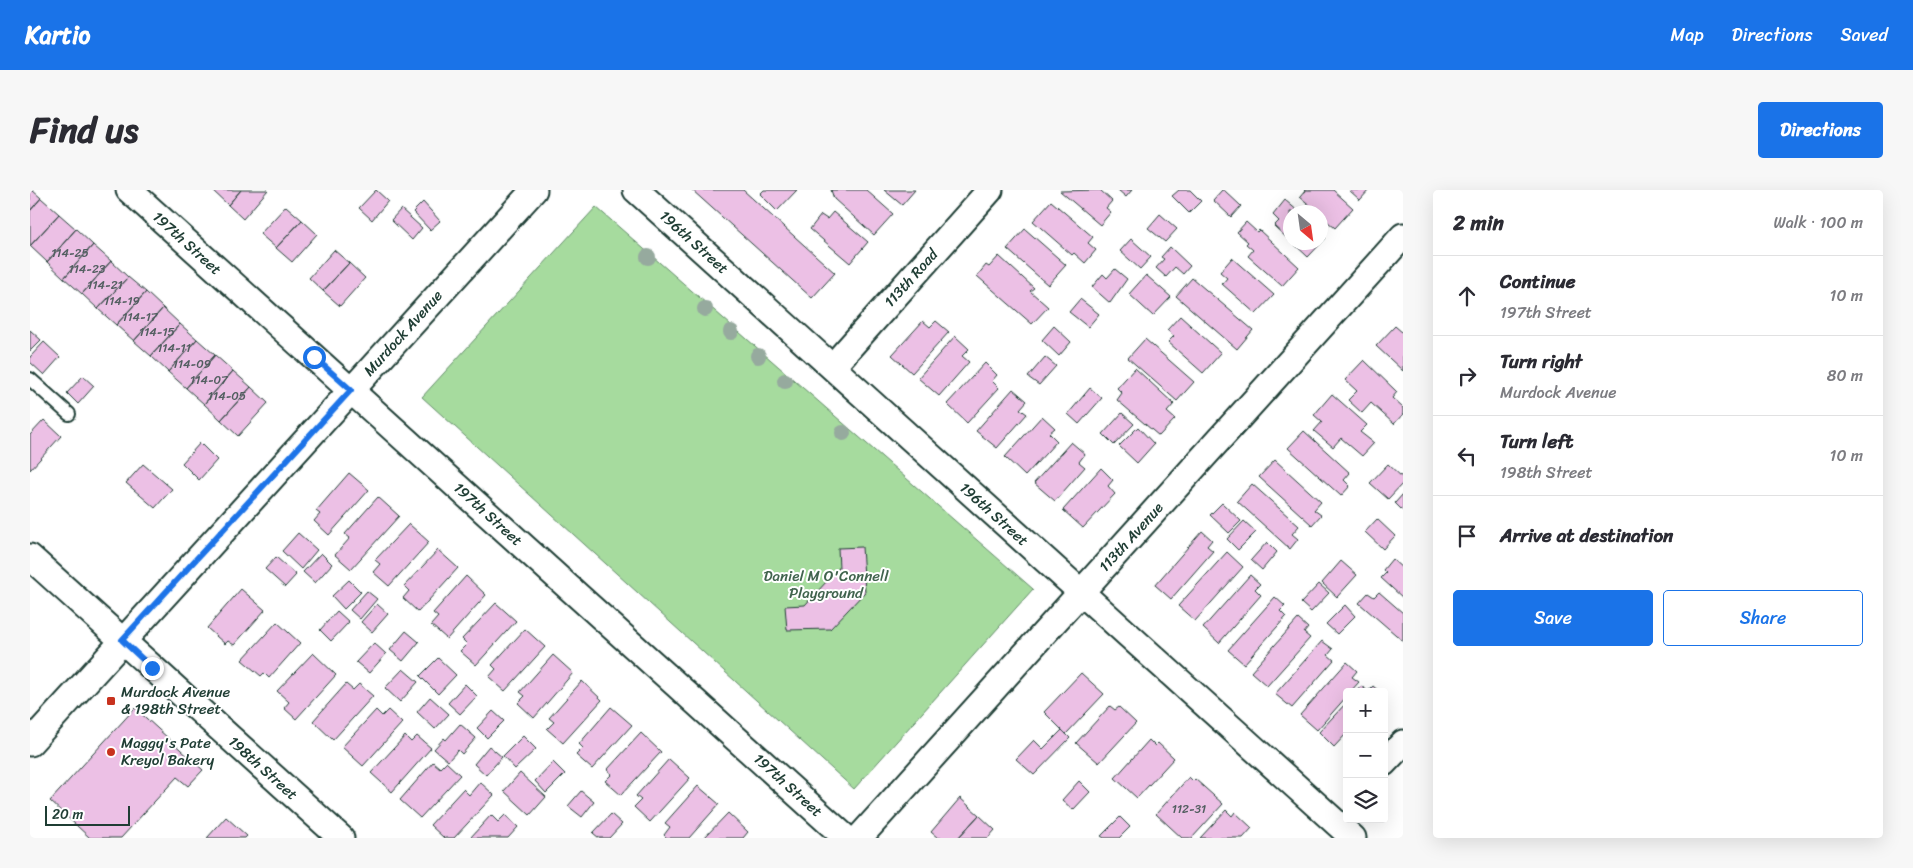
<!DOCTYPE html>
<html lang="en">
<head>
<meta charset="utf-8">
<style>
	body { margin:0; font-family:Sriracha,sans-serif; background:#f7f7f7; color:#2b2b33 }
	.controls { position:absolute; right:15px; bottom:15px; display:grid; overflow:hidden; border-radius:5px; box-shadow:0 5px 20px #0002 }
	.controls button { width:45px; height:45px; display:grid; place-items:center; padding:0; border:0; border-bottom:1px solid #e1e1e2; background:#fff; color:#2b2b33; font:25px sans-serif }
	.compass { position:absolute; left:1253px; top:15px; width:45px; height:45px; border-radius:50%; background:#fff; box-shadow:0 5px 20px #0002; rotate:151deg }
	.scale { position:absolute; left:15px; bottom:12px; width:85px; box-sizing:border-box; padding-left:5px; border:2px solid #1f3d34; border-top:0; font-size:14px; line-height:18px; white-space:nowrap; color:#1f3d34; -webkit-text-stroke:4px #fff; paint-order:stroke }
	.stop { position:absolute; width:15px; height:15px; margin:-11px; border:4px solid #1a73e8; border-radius:50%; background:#fff }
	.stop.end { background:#1a73e8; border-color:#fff; box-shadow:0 1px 5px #0008 }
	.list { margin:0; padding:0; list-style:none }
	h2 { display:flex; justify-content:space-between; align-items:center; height:65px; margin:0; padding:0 20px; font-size:21px }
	h2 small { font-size:16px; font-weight:400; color:#7c7c81 }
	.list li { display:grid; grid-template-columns:32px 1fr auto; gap:15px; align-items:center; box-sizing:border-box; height:80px; padding:0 20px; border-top:1px solid #e1e1e2 }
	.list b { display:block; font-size:19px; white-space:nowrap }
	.list p { margin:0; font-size:16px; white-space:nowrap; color:#7c7c81 }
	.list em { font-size:16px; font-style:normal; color:#7c7c81 }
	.actions { display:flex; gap:10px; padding:15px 20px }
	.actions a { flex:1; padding:11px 0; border:1px solid #1a73e8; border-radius:5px; text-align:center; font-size:18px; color:#1a73e8 }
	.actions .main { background:#1a73e8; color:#fff }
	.icon { flex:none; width:28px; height:28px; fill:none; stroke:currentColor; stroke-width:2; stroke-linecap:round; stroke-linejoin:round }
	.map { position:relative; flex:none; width:1373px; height:648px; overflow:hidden; border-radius:5px }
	header { display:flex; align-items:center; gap:30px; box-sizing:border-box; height:70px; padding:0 25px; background:#1a73e8; color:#fff }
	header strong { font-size:24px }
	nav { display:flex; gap:28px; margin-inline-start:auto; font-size:18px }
	.intro { display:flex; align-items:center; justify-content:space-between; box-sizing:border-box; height:120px; padding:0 30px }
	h1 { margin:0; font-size:35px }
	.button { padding:12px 22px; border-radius:5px; background:#1a73e8; color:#fff; font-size:18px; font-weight:700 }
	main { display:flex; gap:30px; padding:0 30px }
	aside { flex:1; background:#fff; border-radius:5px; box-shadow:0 5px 20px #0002 }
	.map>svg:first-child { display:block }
	.green { fill:#a6db9e; stroke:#628c69 }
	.building { fill:#ecc0e5; stroke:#1f3d34 }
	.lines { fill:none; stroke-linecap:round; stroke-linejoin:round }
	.lane-casing { stroke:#1f3d34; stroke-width:16 }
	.street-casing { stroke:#1f3d34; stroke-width:29 }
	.lane { stroke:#fff; stroke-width:12 }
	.street { stroke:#fff; stroke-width:25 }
	.tree { fill:#96aa9e }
	.route { stroke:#1a73e8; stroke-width:6 }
	.poi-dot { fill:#c8321e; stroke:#fff; stroke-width:2 }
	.labels { text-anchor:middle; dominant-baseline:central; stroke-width:4; stroke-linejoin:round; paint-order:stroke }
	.number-label { font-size:12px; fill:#525e60 }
	.street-label { font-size:15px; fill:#1f3d34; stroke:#fff }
	.park-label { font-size:15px; fill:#41644e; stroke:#fff }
	.poi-label { font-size:15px; fill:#1f3d34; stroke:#fff; text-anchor:start }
</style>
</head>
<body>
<header>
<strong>Kartio</strong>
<nav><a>Map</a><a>Directions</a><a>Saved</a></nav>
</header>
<div class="intro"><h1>Find us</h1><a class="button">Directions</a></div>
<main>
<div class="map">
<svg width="1373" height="648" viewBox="0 0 1373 648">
	<rect width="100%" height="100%" fill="#fff"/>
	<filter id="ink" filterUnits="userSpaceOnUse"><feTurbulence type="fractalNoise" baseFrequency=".02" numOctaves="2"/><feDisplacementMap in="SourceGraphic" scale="10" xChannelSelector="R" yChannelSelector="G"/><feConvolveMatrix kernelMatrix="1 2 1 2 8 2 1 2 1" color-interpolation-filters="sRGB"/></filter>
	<g filter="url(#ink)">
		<!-- green -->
		<path class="green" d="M566,17L1003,399L824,599L392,207Z"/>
		<!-- building -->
		<path class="building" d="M0,0H2L11,8L0,21Z
			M182,0H211L198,15Z
			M211,0H238L213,29L198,15Z
			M346,0L358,11L342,30L329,18Z
			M662,0H713L805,83L782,108Z
			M734,0H767L747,21L730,4Z
			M801,0H836L863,24L844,45L804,9Z
			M854,0H885L872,15Z
			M1070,0L1082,11L1076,18L1081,22L1070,35L1030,1Z
			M1088,0H1102L1096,7Z
			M1149,0H1160L1171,11L1159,23L1142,6Z
			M1192,0H1194L1211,16L1201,27L1183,10Z
			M1274,0H1303L1323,18L1305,38L1290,25V22H1288L1270,7L1275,1Z
			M1319,0H1339L1330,10Z
			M11,8L29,24L0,56V21Z
			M1255,10L1269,22H1260V51L1244,36L1249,31L1243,25Z
			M1021,11L1063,47L1058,53L1066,60L1055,73L1044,63L1042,65L1003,31Z
			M393,12L410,31L400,40L383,22Z
			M256,16L272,30L246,58L230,44Z
			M371,19L392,38L382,50L361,30Z
			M803,22L838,52L820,73L780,39L791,25L797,29Z
			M29,24L46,39L17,72L0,56Z
			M1130,24L1147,39L1135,52L1118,38Z
			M272,30L287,44L262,72L246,58Z
			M1216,32L1227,42L1229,40L1269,77L1252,96L1218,66L1223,60L1216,54L1218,52L1207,42Z
			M46,39L63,55L34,88L17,72Z
			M995,39L1036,75L1018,95L977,59Z
			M1290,42L1296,48L1278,67L1262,52H1290Z
			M1101,49L1121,67L1110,79L1090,61Z
			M63,55L81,71L52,104L34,88Z
			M1140,57L1160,76L1153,84L1145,77L1136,87L1126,78L1134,69L1131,67Z
			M304,60L319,73L293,101L279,88Z
			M969,66L1004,98L1000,101L1018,117L1002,134L947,86L956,75L959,77Z
			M1202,68L1244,105L1226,124L1192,94L1197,88L1190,82Z
			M81,71L98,87L68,119L52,104Z
			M319,73L335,88L310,116L293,101Z
			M1085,79L1097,89L1080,113L1062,97L1073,84L1077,88Z
			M1116,85L1141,107L1123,126L1099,104Z
			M98,87L116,102L86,135L68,119Z
			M1162,88L1223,140L1207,159L1146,106Z
			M116,102L133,118L104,151L86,135Z
			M1050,109L1069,124L1058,137L1039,122Z
			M133,118L150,134L121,166L104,151Z
			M1150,126L1191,163L1173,183L1138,152L1144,146L1137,140Z
			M893,131L900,137L906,131L919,142L882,183L862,165Z
			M150,134L167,149L138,182L121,166Z
			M1024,136L1041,152L1029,166L1012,150Z
			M1365,136L1373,143V181L1346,156Z
			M0,140L11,150L0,161Z
			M925,146L939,159L932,166L939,172L909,206L888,188Z
			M167,149L185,165L156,198L138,182Z
			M1115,149L1164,192L1147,211L1098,168Z
			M14,152L30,167L14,185L0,172V167Z
			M185,165L203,181L174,214L156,198Z
			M1015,167L1026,176L1009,195L998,187Z
			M1334,170L1367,202L1362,208L1373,218V224L1364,234L1341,213L1332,223L1318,210L1327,201L1315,190Z
			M955,173L967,185L962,191L969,198L937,233L917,214Z
			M1105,178L1144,214L1137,222L1145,229L1129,246L1087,210L1092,203L1087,198Z
			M203,181L221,197L191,230L174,214Z
			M53,186L64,196L48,214L37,203Z
			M221,197L238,213L208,246L191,230Z
			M1060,198L1072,208L1049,234L1038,224Z
			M983,199L997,211L990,219L997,224L967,258L946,241Z
			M1302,204L1337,235L1330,242L1344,253L1332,266L1311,248L1303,257L1284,241L1292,232L1284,225Z
			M1092,223L1104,234L1084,255L1073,244Z
			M1012,226L1025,238L1019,243L1027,251L995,286L975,267Z
			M14,230L31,246L0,280V245Z
			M1108,237L1124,254L1107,273L1089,256Z
			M1274,241L1320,283L1314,290L1320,296L1311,306L1258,258Z
			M1041,252L1055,264L1049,272L1055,277L1025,311L1004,293Z
			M170,253L187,270L169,290L152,273Z
			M1245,270L1291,312L1284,320L1291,325L1282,335L1229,287Z
			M113,274L142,299L125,318L96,293Z
			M1358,274L1373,288V293L1358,309L1340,293Z
			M1071,278L1083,290L1078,296L1085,304L1053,338L1033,320Z
			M319,283L339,300L299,345L284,331L290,324L286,321Z
			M1222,294L1269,336L1262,344L1268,349L1260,359L1207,311Z
			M1373,304V321L1365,313Z
			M348,307L369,326L321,379L305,365L320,348L315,344Z
			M1192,313L1211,331L1199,343L1180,325Z
			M1347,329L1365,346L1353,359L1335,342Z
			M1214,331L1226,342L1208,360L1197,349Z
			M379,334L399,352L359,396L343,382L350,374L345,370Z
			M1172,341L1182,350L1177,356L1183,361L1141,409L1125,395Z
			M268,343L287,360L271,379L252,361Z
			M1237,352L1247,362L1232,380L1221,370Z
			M832,357L835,402L800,439L757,440L755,416L775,415L809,378L808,358Z
			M408,360L428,378L388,422L373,408L379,401L374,396Z
			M1197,362L1213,377L1165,431L1148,416Z
			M291,363L302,374L285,393L273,382Z
			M246,367L266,385L255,397L235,379Z
			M1362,369L1373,379V408L1351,388L1356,383L1353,380Z
			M1311,371L1327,385L1307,407L1292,393Z
			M1220,385L1230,394L1225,399L1231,405L1189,453L1173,438Z
			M436,386L456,405L417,449L401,435L408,427L403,423Z
			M319,390L331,402L314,419L302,406Z
			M1289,394L1299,403L1281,422L1271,413Z
			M211,399L235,420L204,455L198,451L195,454L177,438Z
			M337,401L347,409L330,429L320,420Z
			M1349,402L1373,423V451L1329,413L1338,403L1344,407Z
			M1245,407L1255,416L1250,421L1256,427L1214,474L1198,460Z
			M466,413L486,431L446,475L430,461L437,454L432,449Z
			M347,414L358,424L342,442L331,432Z
			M1315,415L1325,426L1307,444L1296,434Z
			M307,421L319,432L301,451L290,440Z
			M1268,429L1278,438L1274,443L1280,448L1237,496L1221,482Z
			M247,432L270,453L239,488L234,483L231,486L212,470Z
			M495,439L515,457L475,501L459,487L466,479L462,475Z
			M376,441L389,452L373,471L360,460Z
			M1292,451L1303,459L1298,465L1304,470L1262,518L1245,504Z
			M344,453L356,464L339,483L326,472Z
			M283,463L306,485L266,529L254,518L259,512L247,501Z
			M523,465L543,483L504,528L488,513L495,506L490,502Z
			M408,468L426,485L408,504L390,486Z
			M1317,472L1327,481L1322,487L1329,492L1320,502H1317V506L1287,540L1270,525Z
			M373,479L388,492L370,512L355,498Z
			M1051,483L1074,504L1036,544L1014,522Z
			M552,491L572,510L533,553L517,539L524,532L519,528Z
			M316,494L323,500L329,494L343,506L303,550L283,531Z
			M435,494L447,506L430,524L418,513Z
			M1331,496L1338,501L1343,496L1350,502H1326Z
			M400,507L419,524L405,539L387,522Z
			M1317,512V543L1304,557L1289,542Z
			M1080,516L1085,520L1089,517L1106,533L1069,573L1046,553Z
			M581,517L602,535L562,579L546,565L553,558L549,554Z
			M105,518L173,580L158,596L147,587L91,648H60L20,611Z
			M346,520L352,526L358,520L372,533L333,576L312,557Z
			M463,521L474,531L457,548L447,538Z
			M430,534L446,548L432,564L428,560L418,571L404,559L414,548L416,550Z
			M1032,540L1040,548L1004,585L986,569L1004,550L1013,559Z
			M611,543L631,562L591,605L575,591L582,584L577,580Z
			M375,546L381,552L387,546L401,558L362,602L341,583Z
			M493,546L506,559L485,579L473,566Z
			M1119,550L1125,556L1128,553L1144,568L1107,608L1085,588Z
			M459,556L472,567L456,585L444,574Z
			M639,569L660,588L620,632L604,617L611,610L606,606Z
			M403,572L410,578L416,572L430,585L390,628L370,610Z
			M523,572L535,584L516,603L505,591Z
			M490,583L516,607L500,625L474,601Z
			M1159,587L1163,591L1165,589L1193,614L1162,648H1152L1126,624Z
			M1049,591L1060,602L1043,620L1032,610Z
			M450,592L464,605L424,648H414L400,635L433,599L439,605Z
			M668,596L689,614L659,648H637L634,645L640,637L635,633Z
			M551,601L564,612L552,627L538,616Z
			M930,608L949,625L928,648H908L901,642Z
			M1196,620L1202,626L1205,622L1222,638L1213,648H1170Z
			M698,623L718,642L713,648H674Z
			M581,624L592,634L579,648H569L563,643Z
			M461,625L468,632L475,625L488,637L478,648H440Z
			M949,625L965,640L958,648H928Z
			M196,627L217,646L215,648H177Z
			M1090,627L1100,637L1089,648H1074L1071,646Z"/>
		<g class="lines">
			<defs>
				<path id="lane" d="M0,189L39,224"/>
				<path id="street" d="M99,0L816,648
					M606,0L1323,648
					M802,177L960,0
					M0,367L311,648
					M0,553L504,0
					M1354,573L1373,553
					M829,648L1373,46"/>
			</defs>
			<!-- lane casing -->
			<use href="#lane" class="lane-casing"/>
			<!-- street casing -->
			<use href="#street" class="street-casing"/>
			<!-- lane -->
			<use href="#lane" class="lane"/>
			<!-- street -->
			<use href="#street" class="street"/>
		</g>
		<!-- trees -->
		<g class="tree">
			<circle cx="618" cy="67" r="8"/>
			<circle cx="675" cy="119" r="8"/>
			<circle cx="701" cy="142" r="8"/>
			<circle cx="728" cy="166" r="8"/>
			<circle cx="755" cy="191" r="8"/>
			<circle cx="813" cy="243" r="8"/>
		</g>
	</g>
	<g class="lines" filter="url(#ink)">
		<!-- route -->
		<path class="route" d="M122,478L92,450L321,200L284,167"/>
	</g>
	<!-- markers -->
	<g class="poi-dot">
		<rect x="76" y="506" width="10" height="10" rx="2.5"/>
		<circle cx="81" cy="562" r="5"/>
	</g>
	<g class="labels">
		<!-- number labels -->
		<g class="number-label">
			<text x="40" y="63">114-25</text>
			<text x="57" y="79">114-23</text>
			<text x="75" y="95">114-21</text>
			<text x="92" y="111">114-19</text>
			<text x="110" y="127">114-17</text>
			<text x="127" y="142">114-15</text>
			<text x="144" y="158">114-11</text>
			<text x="162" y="174">114-09</text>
			<text x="179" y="190">114-07</text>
			<text x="197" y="206">114-05</text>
			<text x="1159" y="619">112-31</text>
		</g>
		<!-- street labels -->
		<g class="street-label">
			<text transform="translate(664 52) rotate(42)">196th Street</text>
			<text transform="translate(157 53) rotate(42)">197th Street</text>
			<text transform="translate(881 88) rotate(-48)">113th Road</text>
			<text transform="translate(373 143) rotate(-48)">Murdock Avenue</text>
			<text transform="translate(458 324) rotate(42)">197th Street</text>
			<text transform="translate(964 324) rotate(42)">196th Street</text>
			<text transform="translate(1101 347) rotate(-48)">113th Avenue</text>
			<text transform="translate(233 578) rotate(42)">198th Street</text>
			<text transform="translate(758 595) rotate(42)">197th Street</text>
		</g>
		<!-- park labels -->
		<g class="park-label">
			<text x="796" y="386">Daniel M O'Connell<tspan x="796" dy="17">Playground</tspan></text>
		</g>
		<!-- poi labels -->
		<g class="poi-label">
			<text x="91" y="502">Murdock Avenue<tspan x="91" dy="17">&amp; 198th Street</tspan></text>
			<text x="91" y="553">Maggy's Pate<tspan x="91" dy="17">Kreyol Bakery</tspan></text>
		</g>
	</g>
</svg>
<div class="controls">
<button>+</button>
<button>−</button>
<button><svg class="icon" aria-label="layers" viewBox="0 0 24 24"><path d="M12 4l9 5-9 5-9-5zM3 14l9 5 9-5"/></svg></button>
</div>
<svg class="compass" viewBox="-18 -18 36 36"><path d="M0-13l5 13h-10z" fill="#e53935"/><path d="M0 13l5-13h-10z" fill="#7c7c81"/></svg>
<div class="scale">20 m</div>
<div class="stop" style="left:284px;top:167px"></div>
<div class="stop end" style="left:122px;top:478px"></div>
</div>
<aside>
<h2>2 min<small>Walk · 100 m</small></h2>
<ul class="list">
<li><svg class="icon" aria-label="ahead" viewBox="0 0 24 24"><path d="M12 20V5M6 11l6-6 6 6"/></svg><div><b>Continue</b><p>197th Street</p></div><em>10 m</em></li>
<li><svg class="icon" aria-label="right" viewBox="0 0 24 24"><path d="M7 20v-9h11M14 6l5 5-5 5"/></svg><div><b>Turn right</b><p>Murdock Avenue</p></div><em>80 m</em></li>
<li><svg class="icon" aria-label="left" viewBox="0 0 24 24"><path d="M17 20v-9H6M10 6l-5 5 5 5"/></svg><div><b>Turn left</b><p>198th Street</p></div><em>10 m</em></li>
<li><svg class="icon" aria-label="arrive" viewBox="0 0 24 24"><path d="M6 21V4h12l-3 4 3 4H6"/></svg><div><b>Arrive at destination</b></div></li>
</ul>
<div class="actions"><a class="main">Save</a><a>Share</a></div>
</aside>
</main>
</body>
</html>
